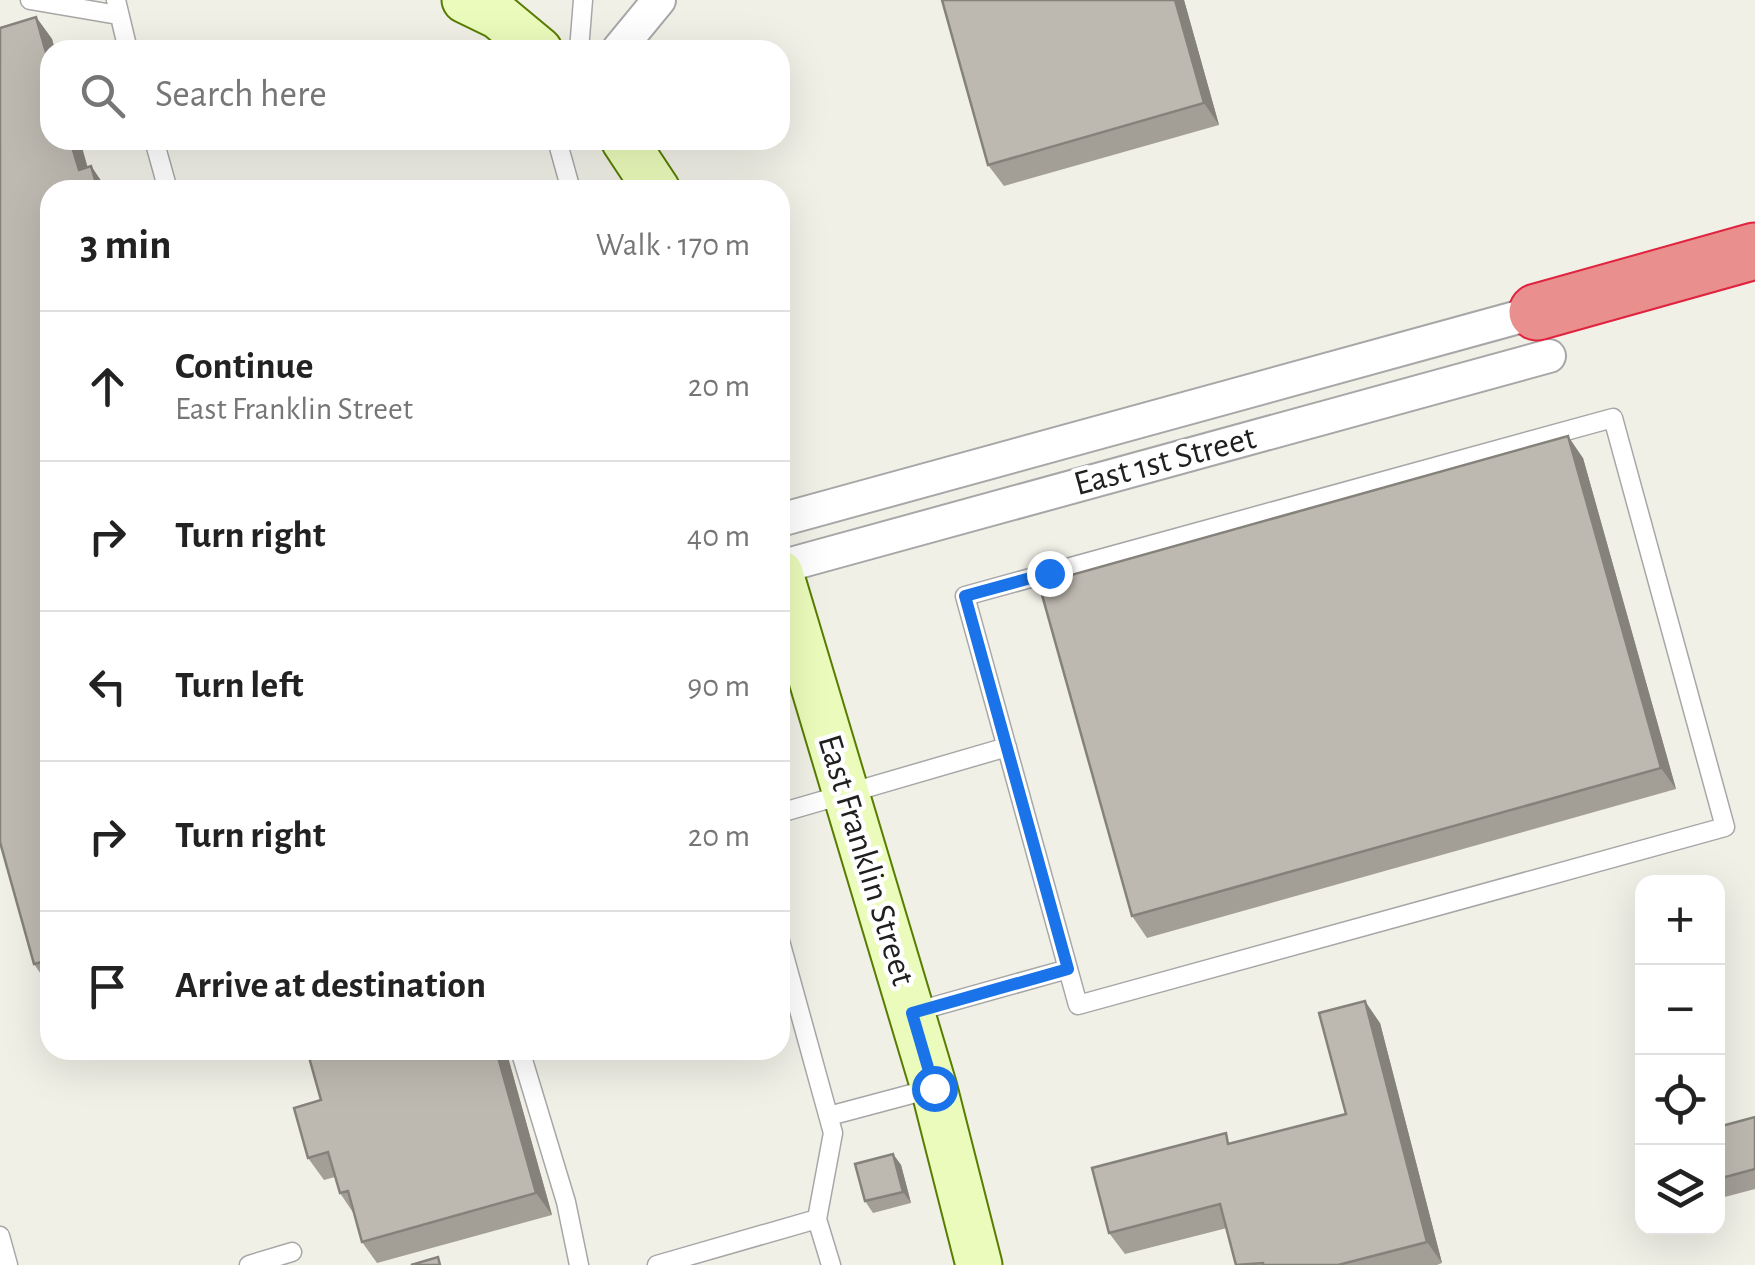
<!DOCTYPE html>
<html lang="en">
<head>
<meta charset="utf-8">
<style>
	body { margin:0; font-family:"Alegreya Sans",sans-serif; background:#f6f6f6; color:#222 }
	.controls { position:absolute; right:30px; bottom:30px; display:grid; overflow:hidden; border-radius:20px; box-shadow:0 10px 40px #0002 }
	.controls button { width:90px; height:90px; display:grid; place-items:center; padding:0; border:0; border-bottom:2px solid #e0e0e0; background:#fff; color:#222; font:50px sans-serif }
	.stop { position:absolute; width:30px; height:30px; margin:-22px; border:8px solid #1a73e8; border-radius:50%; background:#fff }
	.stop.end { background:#1a73e8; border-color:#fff; box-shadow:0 2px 10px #0008 }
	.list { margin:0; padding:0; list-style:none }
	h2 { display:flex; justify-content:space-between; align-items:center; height:130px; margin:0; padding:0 40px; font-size:42px }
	h2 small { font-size:32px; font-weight:400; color:#767676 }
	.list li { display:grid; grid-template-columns:65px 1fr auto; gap:30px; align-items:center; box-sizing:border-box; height:150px; padding:0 40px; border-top:2px solid #e0e0e0 }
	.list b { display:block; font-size:38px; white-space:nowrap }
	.list p { margin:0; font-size:32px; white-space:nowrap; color:#767676 }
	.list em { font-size:32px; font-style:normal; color:#767676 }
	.icon { flex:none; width:55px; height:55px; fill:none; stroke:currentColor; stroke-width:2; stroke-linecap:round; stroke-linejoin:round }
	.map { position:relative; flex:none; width:1755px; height:1265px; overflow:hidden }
	.search { position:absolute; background:#fff; box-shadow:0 10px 40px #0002; left:40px; top:40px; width:750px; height:110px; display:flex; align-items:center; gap:25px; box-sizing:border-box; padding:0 35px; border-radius:30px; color:#767676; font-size:38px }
	.panel { position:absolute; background:#fff; box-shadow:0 10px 40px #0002; left:40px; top:180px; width:750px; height:880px; border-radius:30px }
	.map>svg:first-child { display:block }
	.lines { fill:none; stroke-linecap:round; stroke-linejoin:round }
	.lane-casing { stroke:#a7a7a7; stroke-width:21 }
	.street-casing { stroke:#a7a7a7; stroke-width:36 }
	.secondary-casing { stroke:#577d02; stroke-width:49 }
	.highway-casing { stroke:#e0233e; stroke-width:59 }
	.lane { stroke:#fff; stroke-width:18 }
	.street { stroke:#fff; stroke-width:32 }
	.secondary { stroke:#ebfbbb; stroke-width:45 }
	.highway { stroke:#e98f8d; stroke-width:55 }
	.wall { fill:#a39f97 }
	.shaded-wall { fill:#85827b }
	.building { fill:#beb9b0; stroke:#85827b; stroke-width:2.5 }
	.route { stroke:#1a73e8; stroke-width:12 }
	.labels { text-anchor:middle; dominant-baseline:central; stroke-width:9; stroke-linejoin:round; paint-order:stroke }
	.street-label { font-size:35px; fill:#202020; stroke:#fff }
</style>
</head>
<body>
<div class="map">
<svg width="1755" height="1265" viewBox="0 0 1755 1265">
	<rect width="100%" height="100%" fill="#f1f0e7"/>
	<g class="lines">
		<defs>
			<path id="lane" d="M30,0L118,15
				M116,0L128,50
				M579,50L583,0
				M154,140L168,190
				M557,140L571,190
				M1613,418L1725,827L1078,1005L965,596Z
				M780,813L1007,747
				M780,941L833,1133L817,1219
				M914,1012L1068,969
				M520,1050L566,1202L579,1265
				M829,1116L934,1088
				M0,1236L8,1265
				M249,1265L292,1252
				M657,1265L817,1219L831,1265"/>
			<path id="street" d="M618,50L659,0
				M780,520L1537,312
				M780,567L1549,356"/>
			<path id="secondary" d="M465,0L498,16L539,50
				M624,140L657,190
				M780,573L934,1088L979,1265"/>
			<path id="highway" d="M1537,312L1755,251"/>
		</defs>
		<!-- lane casing -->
		<use href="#lane" class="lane-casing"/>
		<!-- street casing -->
		<use href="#street" class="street-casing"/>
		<!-- secondary casing -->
		<use href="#secondary" class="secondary-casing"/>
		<!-- highway casing -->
		<use href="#highway" class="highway-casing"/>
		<!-- lane -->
		<use href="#lane" class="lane"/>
		<!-- street -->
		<use href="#street" class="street"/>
		<!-- secondary -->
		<use href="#secondary" class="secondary"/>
		<!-- highway -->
		<use href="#highway" class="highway"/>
	</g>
	<!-- wall -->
	<path class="wall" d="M1184,0L1219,125L1004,186L988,165Z
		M36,17L52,39L87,167L91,166L106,188L50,190L49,986L34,964Z
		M1583,458L1676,789L1147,938L1132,916Z
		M1380,1023L1442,1263L1437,1265H1236L1227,1228L1125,1254L1109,1233L1233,1143L1346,1114Z
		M506,1050L552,1215L377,1263L362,1242L354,1214L340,1193L335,1177L324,1180L308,1158Z
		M1755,1117V1189L1721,1198L1718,1193V1127Z
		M893,1154L901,1165L911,1203L873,1213L865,1201Z"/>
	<!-- shaded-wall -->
	<path class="shaded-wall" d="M1175,0H1184L1219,125L1204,103Z
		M36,17L52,39L55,50H50V67Z
		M70,140H80L94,190L79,170Z
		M91,166L106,188L107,190H98Z
		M1568,436L1583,458L1676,789L1661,768Z
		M1365,1001L1380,1023L1442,1263L1427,1242Z
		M496,1050H506L552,1215L536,1193Z
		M893,1154L901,1165L911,1203L903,1192Z"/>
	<!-- building -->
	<path class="building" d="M942,0H1175L1204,103L988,165Z
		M36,17L50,67V140H70L79,170L91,166L98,190H50V960L34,964L0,842V28Z
		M1568,436L1661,768L1132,916L1039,584Z
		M1365,1001L1427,1242L1338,1265H1263V1263L1236,1265L1220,1204L1109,1233L1092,1168L1226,1133L1228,1144L1346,1114L1319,1013Z
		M307,1050H496L536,1193L362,1242L348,1191L340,1193L328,1152L308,1158L294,1108L321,1100Z
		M1755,1117V1169L1718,1179V1127Z
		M893,1154L903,1192L865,1201L855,1164Z
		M438,1257L440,1265H411Z"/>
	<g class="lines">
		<!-- route -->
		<path class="route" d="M934,1088L912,1013L1068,969L965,596L1049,573"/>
	</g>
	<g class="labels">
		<!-- street labels -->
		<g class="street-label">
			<text transform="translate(1165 461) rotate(-15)">East 1st Street</text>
			<text transform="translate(866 860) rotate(73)">East Franklin Street</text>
		</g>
	</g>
</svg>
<div class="controls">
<button>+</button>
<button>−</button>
<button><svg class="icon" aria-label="locate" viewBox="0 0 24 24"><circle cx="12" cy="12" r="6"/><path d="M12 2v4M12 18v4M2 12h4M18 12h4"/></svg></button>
<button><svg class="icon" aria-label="layers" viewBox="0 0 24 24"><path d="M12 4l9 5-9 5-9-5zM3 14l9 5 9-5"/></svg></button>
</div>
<div class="stop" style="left:934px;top:1088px"></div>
<div class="stop end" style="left:1049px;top:573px"></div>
<div class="search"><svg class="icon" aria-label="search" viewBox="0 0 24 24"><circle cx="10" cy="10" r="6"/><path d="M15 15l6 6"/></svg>Search here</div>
<section class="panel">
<h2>3 min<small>Walk · 170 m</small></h2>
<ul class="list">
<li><svg class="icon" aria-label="ahead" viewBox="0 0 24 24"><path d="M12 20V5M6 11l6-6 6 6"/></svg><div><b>Continue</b><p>East Franklin Street</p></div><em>20 m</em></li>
<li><svg class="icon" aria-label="right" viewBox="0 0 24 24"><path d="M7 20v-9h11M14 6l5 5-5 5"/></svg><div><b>Turn right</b></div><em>40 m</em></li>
<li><svg class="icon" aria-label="left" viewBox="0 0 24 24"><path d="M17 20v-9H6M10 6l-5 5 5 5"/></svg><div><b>Turn left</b></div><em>90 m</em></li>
<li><svg class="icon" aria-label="right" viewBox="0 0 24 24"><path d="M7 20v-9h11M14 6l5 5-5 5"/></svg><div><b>Turn right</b></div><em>20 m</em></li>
<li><svg class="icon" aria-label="arrive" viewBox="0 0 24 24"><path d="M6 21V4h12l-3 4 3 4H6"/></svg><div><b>Arrive at destination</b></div></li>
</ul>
</section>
</div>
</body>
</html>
